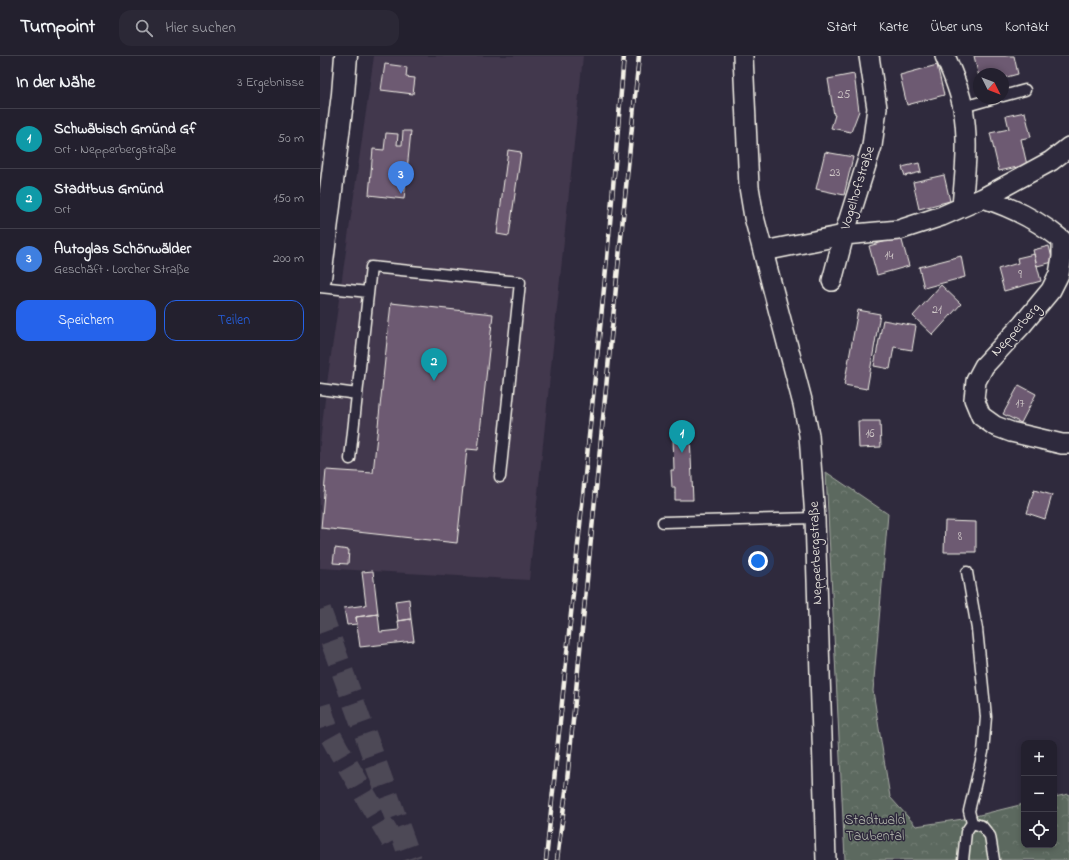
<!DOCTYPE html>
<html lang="de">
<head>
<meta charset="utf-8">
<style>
	body { margin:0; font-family:"Indie Flower",sans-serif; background:#2b2836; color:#f1f3f6 }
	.controls { position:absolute; right:12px; bottom:12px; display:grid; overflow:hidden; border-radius:8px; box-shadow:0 2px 6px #0003 }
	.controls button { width:36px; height:36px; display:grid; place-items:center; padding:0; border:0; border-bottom:1px solid #403e4a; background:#23202e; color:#f1f3f6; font:20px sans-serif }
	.compass { position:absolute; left:653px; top:12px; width:36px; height:36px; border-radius:50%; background:#23202e; box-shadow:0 2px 6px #0003; rotate:132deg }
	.you { position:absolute; left:438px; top:505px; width:14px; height:14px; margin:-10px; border:3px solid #fff; border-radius:50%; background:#1a73e8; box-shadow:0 0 0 6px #1a73e833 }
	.badge { display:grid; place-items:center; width:26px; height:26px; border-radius:50%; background:#2563eb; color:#fff; font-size:13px; font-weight:700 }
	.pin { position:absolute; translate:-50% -33px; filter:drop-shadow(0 1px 2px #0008) }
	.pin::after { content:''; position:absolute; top:21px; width:14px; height:12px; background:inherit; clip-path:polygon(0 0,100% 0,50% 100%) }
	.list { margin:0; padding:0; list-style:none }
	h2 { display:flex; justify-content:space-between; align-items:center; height:52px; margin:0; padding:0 16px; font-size:17px }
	h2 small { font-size:13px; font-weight:400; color:#a3a3aa }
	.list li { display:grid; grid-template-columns:26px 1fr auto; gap:12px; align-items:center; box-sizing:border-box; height:60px; padding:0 16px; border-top:1px solid #403e4a }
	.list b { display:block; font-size:15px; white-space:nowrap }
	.list p { margin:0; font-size:13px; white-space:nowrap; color:#a3a3aa }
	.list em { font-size:13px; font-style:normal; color:#a3a3aa }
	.actions { display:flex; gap:8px; padding:12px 16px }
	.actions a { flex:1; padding:9px 0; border:1px solid #2563eb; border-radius:12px; text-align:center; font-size:14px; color:#2563eb }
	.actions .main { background:#2563eb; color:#fff }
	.icon { flex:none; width:22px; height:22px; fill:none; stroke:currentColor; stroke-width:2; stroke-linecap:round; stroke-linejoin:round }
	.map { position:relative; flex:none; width:749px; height:804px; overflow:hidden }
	header { display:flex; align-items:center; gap:24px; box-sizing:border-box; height:56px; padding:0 20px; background:#23202e; border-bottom:1px solid #403e4a }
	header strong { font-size:19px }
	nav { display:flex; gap:22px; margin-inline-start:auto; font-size:14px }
	.search { width:280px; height:36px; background:#2b2836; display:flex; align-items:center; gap:10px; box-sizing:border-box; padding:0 14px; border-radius:12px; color:#a3a3aa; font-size:15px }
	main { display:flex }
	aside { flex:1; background:#23202e }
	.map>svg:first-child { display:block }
	.built { fill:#42384d }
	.forest { fill:url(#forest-crowns); stroke:#a8ada4 }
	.building { fill:#6d5a72; stroke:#f4f1e8 }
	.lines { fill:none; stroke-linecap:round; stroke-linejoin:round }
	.highway-tunnel { stroke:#4d4857; stroke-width:22; stroke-dasharray:22 11; stroke-linecap:butt }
	.lane-casing { stroke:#f4f1e8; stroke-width:13 }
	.street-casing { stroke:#f4f1e8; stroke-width:22 }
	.secondary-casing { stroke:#f4f1e8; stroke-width:25 }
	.lane { stroke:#2f2a3d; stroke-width:10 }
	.street { stroke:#2f2a3d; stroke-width:19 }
	.secondary { stroke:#2f2a3d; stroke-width:22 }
	.rail-casing { stroke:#f4f1e8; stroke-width:4.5 }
	.rail { stroke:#2f2a3d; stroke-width:3; stroke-dasharray:9; stroke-linecap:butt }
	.labels { text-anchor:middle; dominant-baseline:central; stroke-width:3; stroke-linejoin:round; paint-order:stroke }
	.number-label { font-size:12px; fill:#d2cbca }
	.street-label { font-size:14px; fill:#f4f1e8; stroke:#2f2a3d }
	.park-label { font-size:14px; fill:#b0b4aa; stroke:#2f2a3d }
</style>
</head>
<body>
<header>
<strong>Turnpoint</strong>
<div class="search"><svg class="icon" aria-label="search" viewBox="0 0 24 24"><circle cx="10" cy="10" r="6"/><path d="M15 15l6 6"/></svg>Hier suchen</div>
<nav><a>Start</a><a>Karte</a><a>Über uns</a><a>Kontakt</a></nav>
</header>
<main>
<aside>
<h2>In der Nähe<small>3 Ergebnisse</small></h2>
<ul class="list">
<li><span class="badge" style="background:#0f9aa8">1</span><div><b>Schwäbisch Gmünd Gf</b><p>Ort · Nepperbergstraße</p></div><em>50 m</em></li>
<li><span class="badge" style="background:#0f9aa8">2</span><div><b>Stadtbus Gmünd</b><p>Ort</p></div><em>150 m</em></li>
<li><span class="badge" style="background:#3f7fe0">3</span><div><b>Autoglas Schönwälder</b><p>Geschäft · Lorcher Straße</p></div><em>200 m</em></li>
</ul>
<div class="actions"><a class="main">Speichern</a><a>Teilen</a></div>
</aside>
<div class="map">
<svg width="749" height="804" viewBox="0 0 749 804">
	<defs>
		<pattern id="forest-crowns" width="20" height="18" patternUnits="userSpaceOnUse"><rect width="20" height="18" fill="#5c695f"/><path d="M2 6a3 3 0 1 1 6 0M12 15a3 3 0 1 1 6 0" fill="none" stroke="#747f76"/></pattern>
	</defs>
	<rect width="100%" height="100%" fill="#2f2a3d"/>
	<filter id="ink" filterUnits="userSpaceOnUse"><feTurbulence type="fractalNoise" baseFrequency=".025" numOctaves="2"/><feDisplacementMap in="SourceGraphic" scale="8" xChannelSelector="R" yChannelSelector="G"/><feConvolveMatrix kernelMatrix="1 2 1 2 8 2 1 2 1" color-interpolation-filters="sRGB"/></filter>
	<g filter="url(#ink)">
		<!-- built -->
		<path class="built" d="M54,0H263L209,524L0,512V388L6,334Z"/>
		<!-- forest -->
		<path class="forest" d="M506,416L568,458L553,635L570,741L596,770L643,763L704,748V789H734V741L749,738V804H525Z"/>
		<!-- building -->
		<path class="building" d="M654,0H694L698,18L683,22V18H659V21Z
			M65,8L87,11L86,21L95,22L93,38L61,34Z
			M617,9L624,39L587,49L580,19Z
			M534,18L539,55L531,76L511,72L515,59H514L508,23Z
			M705,56L711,81L701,83L707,109L679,115L670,77L689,73L686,60Z
			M83,75H91L84,143L49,139L53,93L64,94L66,77L78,78L77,89H82Z
			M188,94L201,96L189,180L177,178Z
			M505,96L533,101L524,139L496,133Z
			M599,107L601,116L585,120L582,111Z
			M624,119L630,145L599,153L593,126Z
			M581,181L589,210L557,219L549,190Z
			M729,190L733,206L717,210L713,194Z
			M714,198L721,225L684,235L678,213L698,207L697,202Z
			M641,200L645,221L604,232L599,211Z
			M621,229L641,248L613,279L593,260Z
			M71,247L173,258L158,394L147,393L137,487L1,472L6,414L53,417Z
			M538,254L560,258L547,333L524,329Z
			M563,264L596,270L592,294L574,291L570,313L554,310Z
			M699,329L716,338L701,367L683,358Z
			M538,365H560L561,391L539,392Z
			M370,380L373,444H355V432H352L351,414H354L353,381Z
			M714,434L732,439L725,463L707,457Z
			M625,465L656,466V496H624Z
			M15,492L29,494L28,508L13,507Z
			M53,515L58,558L36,561L37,568L27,569L24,552L46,549L42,516Z
			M89,543L91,563L78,565L75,545Z
			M58,558L60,576L79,574L78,565L91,563L94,585L40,591L36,561Z"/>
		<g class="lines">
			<!-- highway-tunnel -->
			<path class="highway-tunnel" d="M0,554L91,804
				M0,650L8,675L18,693L75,790"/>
			<defs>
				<path id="lane" d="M683,40L705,34
					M643,51L675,42
					M0,231L48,236
					M0,333L37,338
					M30,403L51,211L200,226L180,421
					M343,466L495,462
					M652,767L662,770L670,780L674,804
					M643,804L646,776L652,767L649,755L663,696L666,661L657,573L647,516"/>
				<path id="street" d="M423,0L429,131L434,161L483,348L489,379L495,462L506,804
					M625,0C632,16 640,35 643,52C649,85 645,117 642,150
					M663,142L731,105L749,91
					M444,195L524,179L579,174L622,160L663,142C691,151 719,165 742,184V201L739,218L731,234L702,269L664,310L656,325L654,343L661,360L675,370L691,376L742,388H749
					M512,225L524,179L552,90L557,52L549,0"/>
				<path id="secondary" d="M0,222L23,38L26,0"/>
			</defs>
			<!-- lane casing -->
			<use href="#lane" class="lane-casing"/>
			<!-- street casing -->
			<use href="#street" class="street-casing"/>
			<!-- secondary casing -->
			<use href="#secondary" class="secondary-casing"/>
			<!-- lane -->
			<use href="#lane" class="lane"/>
			<!-- street -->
			<use href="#street" class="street"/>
			<!-- secondary -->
			<use href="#secondary" class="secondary"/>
			<defs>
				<path id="rail" d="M226,804L287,203L304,0
					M237,804L246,735L319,0"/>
			</defs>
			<!-- rail casing -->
			<use href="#rail" class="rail-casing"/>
			<!-- rail -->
			<use href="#rail" class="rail"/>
		</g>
	</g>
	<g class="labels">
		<!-- number labels -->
		<g class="number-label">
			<text x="524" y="39">25</text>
			<text x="515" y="117">23</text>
			<text x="569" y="200">14</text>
			<text x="700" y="219">9</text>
			<text x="617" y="254">21</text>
			<text x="700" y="348">17</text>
			<text x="550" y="378">16</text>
			<text x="640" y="481">8</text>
		</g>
		<!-- street labels -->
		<g class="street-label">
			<text transform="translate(538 132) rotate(-73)">Vogelhofstraße</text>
			<text transform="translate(696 274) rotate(-48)">Nepperberg</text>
			<text transform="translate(496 497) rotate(-92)">Nepperbergstraße</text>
		</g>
		<!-- park labels -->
		<g class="park-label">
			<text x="555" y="764">Stadtwald<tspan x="555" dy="16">Taubental</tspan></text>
		</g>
	</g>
</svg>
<div class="controls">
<button>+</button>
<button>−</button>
<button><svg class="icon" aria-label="locate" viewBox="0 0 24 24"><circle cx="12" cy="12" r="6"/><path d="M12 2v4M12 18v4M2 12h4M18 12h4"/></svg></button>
</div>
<svg class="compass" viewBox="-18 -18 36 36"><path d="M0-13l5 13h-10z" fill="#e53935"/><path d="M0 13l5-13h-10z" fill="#a3a3aa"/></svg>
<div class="you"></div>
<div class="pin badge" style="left:362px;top:397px;background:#0f9aa8">1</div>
<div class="pin badge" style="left:114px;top:325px;background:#0f9aa8">2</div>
<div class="pin badge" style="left:81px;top:138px;background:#3f7fe0">3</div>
</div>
</main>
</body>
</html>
